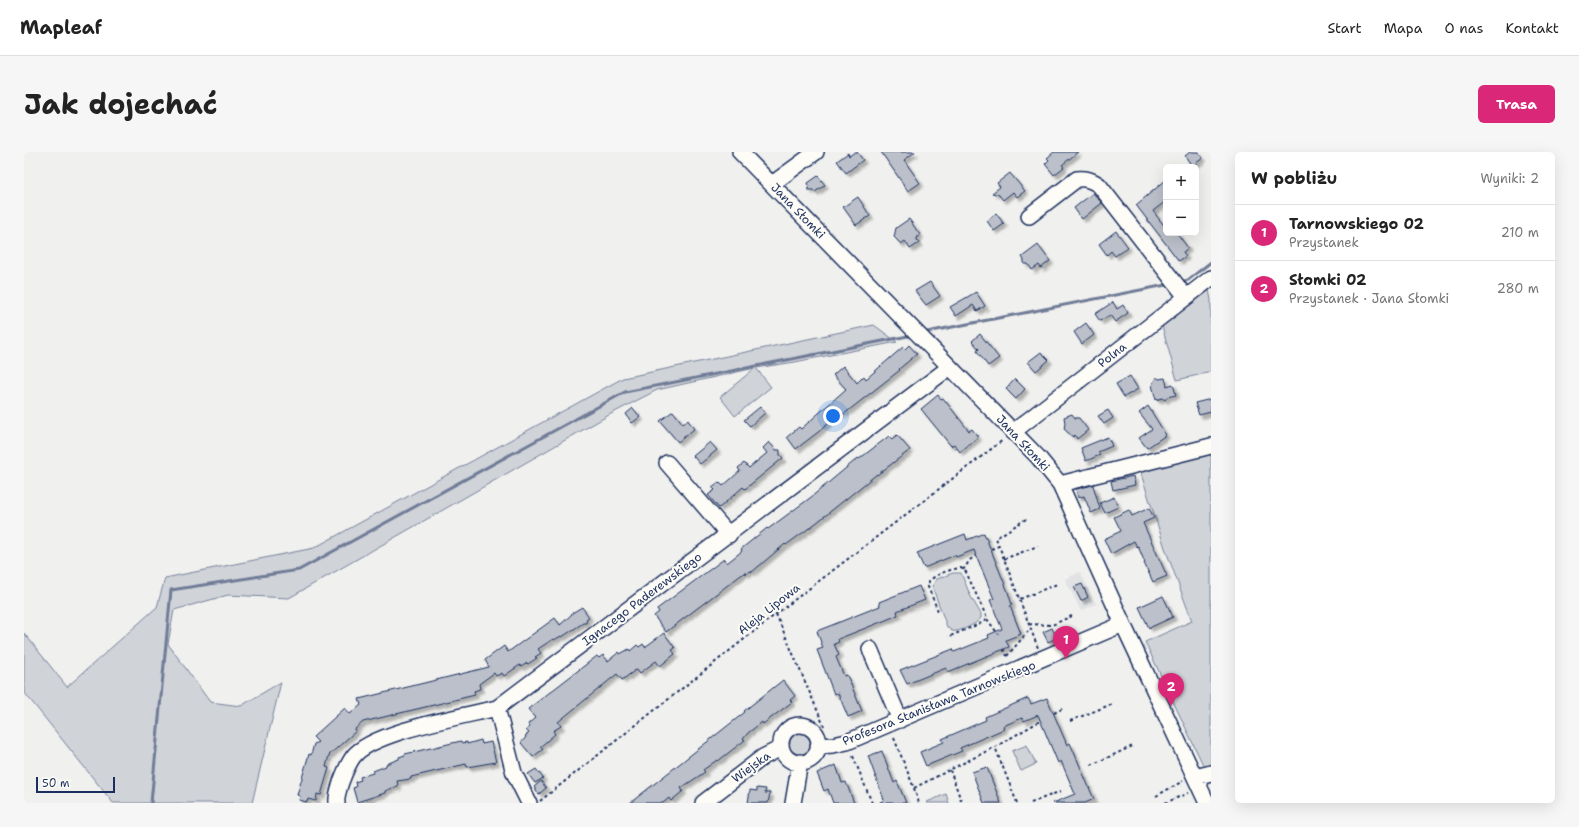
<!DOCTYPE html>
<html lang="pl">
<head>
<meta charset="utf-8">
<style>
	body { margin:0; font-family:"Shantell Sans",sans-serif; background:#f6f6f6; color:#222 }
	.controls { position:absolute; right:12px; top:12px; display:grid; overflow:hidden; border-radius:6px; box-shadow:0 4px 16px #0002 }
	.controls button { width:36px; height:36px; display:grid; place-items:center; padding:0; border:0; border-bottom:1px solid #e0e0e0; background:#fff; color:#222; font:20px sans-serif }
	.scale { position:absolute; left:12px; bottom:10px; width:79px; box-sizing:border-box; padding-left:4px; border:2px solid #1b2f5e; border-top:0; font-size:11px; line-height:14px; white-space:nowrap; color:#1b2f5e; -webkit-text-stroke:3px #fdfcf7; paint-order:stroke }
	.you { position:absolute; left:809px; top:264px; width:14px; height:14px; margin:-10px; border:3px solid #fff; border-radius:50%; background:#1a73e8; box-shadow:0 0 0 6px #1a73e833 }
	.badge { display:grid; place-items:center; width:26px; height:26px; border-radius:50%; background:#db2777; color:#fff; font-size:13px; font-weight:700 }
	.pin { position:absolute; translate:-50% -33px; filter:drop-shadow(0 1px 2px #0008) }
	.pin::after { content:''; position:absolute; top:21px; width:14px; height:12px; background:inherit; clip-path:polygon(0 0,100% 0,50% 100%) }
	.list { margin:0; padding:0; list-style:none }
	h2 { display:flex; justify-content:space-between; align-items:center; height:52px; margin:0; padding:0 16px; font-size:17px }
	h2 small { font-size:13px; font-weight:400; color:#767676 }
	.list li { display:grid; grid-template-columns:26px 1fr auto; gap:12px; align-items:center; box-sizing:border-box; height:56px; padding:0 16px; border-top:1px solid #e0e0e0 }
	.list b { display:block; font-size:15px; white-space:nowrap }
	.list p { margin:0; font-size:13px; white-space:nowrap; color:#767676 }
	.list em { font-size:13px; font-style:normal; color:#767676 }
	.map { position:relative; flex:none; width:1187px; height:651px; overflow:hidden; border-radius:6px }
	header { display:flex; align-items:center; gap:24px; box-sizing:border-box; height:56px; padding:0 20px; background:#fff; border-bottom:1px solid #e0e0e0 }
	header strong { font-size:19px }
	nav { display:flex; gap:22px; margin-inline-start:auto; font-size:14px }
	.intro { display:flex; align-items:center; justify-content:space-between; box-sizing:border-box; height:96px; padding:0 24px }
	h1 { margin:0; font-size:28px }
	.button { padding:10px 18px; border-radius:6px; background:#db2777; color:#fff; font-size:14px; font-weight:700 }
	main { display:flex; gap:24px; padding:0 24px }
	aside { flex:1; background:#fff; border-radius:6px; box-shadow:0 4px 16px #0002 }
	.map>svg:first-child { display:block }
	.built { fill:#e0e2e3 }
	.green { fill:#d0d3d8; stroke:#76819b }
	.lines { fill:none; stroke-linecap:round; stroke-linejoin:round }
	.stream { stroke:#6f7b97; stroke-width:3 }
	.building { fill:#bbc0ca; stroke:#1b2f5e; filter:url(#shadow) }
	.minor-casing { stroke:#1b2f5e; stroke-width:18 }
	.path { stroke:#1b2f5e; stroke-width:2; stroke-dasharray:3 3; stroke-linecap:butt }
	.minor { stroke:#fdfcf7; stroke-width:15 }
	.labels { text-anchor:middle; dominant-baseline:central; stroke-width:4; stroke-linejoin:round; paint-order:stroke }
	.street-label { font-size:12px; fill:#1b2f5e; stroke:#fdfcf7 }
</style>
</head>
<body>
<header>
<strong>Mapleaf</strong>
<nav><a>Start</a><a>Mapa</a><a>O nas</a><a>Kontakt</a></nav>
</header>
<div class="intro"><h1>Jak dojechać</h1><a class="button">Trasa</a></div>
<main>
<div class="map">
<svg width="1187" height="651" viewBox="0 0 1187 651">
	<defs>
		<filter id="shadow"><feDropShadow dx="3.5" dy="3.5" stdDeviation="1" flood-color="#0004"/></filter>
	</defs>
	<rect width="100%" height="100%" fill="#f0f0ee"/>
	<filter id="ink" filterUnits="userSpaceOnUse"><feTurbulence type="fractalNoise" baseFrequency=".025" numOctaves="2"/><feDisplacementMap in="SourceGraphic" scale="8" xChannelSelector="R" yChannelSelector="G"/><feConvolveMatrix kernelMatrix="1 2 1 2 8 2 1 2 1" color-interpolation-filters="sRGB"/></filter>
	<g filter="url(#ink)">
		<!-- built -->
		<path class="built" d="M1056,420L1072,452L1057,459L1041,427Z"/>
		<!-- green -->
		<path class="green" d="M1185,138L1187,148V220L1153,228L1138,174Z
			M850,173L873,190L771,210L732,216L747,235L711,264L696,245L731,216L633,238L585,263L265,446L204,443L150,458L144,492L186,550L217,554L257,530L228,651H89L0,540V481L43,535L133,455L141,426L290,396L599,226Z
			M1187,299V618L1182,619L1121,490L1168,469L1141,396L1116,319Z
			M929,421H937L947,445L957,462V466C954,471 935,481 928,479C926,478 925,476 923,475L908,434L913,427Z
			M763 591a12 12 0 1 1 24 0a12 12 0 1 1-24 0Z
			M1003,593L1012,612L997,619L988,599Z
			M922,642L925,651H903V650Z"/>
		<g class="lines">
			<!-- stream -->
			<path class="stream" d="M1160,129L1164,128L1187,110
				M903,180L1142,133
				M127,651L147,438L275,418L601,240L884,184"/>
		</g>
		<!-- building -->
		<path class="building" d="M831,0H833L839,8L822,21L813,9L824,1L825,4Z
			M857,0H891L880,8L896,31L884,39Z
			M1030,0H1054L1038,13L1040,15L1030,23L1021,12L1025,8L1023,6Z
			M1166,0H1174L1179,6L1168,14L1161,4Z
			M986,21L1001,39L993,45L989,40L979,48L975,43L968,41L976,35L973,31Z
			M794,24L801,33L791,40L789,38H784L785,34L784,31Z
			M1142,28V49L1129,59L1142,76V81H1153L1164,96L1159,100L1162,104L1155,109L1112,53Z
			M1069,41L1078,51L1058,67L1050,56Z
			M834,45L846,64L832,73L819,55Z
			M972,61L980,72L970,79L963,69Z
			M885,67L896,83L892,86L895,91L886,97L881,89L877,92L870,85L872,76Z
			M1092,79L1104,95L1091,104L1087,99L1083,103L1075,92Z
			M1014,93L1026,109L1017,116L1015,113L1008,118L1004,112H1000V108L998,105Z
			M906,130L916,144L902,153L891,139Z
			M952,140L961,154L953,159L949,153L932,164L926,155Z
			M1089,150L1093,157L1099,153L1104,161L1091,170L1086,163L1076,169L1071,162Z
			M1062,171L1070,183L1058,192L1050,180Z
			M956,182L975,206L964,214L953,199L955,197L948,189Z
			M885,193L893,202L875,217L876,218L820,262L818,260L793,281L772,297L763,285L775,275L777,277L822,237L809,223L819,214L833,231L840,224L842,227L879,195L881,197Z
			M1017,200L1025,208L1012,219L1004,210Z
			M1106,224L1114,237L1100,245L1092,232Z
			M1132,225L1135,227L1141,226L1143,234L1149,232L1152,243L1143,245L1141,248L1138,246L1132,248L1128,233Z
			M991,227L1001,237L992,247L982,237Z
			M914,243L917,247L919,246L945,279L948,277L954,285L936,300L930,292L927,294L897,257Z
			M1187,247V260L1175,263L1171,251Z
			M1124,254L1142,283L1123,296L1115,286L1128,277L1115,261Z
			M736,255L741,261L726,274L720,268Z
			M609,256L616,265L608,271L602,262Z
			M1084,258L1089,266L1080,272L1074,264Z
			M649,259L659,272L664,268L670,277L654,290L636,269Z
			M1048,262L1051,266H1055L1064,278L1053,287L1051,283L1049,285L1040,277L1041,271L1040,265Z
			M873,283L886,298L853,323V322L792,371L762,393L761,392L728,420L726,419L722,422L721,420L642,480L630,464L635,460L633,457L700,407L703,411L718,399L717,397L743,376L744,377L786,346L834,306L835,307L865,284L868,287Z
			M1084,285L1088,294L1074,300L1076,303L1062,309L1057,296Z
			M686,290L693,298L676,312L669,304Z
			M745,290L752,298H756V303L759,306L721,337L719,335L695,356L684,343L691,338L688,335L695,330L699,334L716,319L714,316L720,311L725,316L743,301L739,296Z
			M1109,324L1111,333L1089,338L1087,329Z
			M1069,333L1076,357L1067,361L1060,344L1054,346L1052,337Z
			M1090,345L1094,355L1081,361L1076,351Z
			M1125,356L1130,366L1119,371L1143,424L1129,430L1120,411H1121L1114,394L1113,395L1110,389L1087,402L1080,387L1097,379L1090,365L1105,358L1108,364Z
			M960,381L984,440L988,453L986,454L997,482L982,488L985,495L924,520L922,516L883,532L876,518L929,497L930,500L965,486L964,483L978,477L966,448L970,447L950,398L932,405L931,403L900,416L893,401L941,382L943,388Z
			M1058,432L1064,445L1057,449L1050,435Z
			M895,434L901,448L873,459L874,463L862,468L814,487L815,490L810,492L815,503L812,505L820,524L823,523L838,559L824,565L814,541L810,542L793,498L799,496L793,479L856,454L855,450Z
			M1139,444L1149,465L1125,476L1115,455Z
			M558,455L565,465L563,466L562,471H559L538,485L537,484L530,488L529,487L514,497L517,501L511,505L513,506L504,512L503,511L497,515L496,513L480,524L478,521L472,524L470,521L455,532L456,537L450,539L451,543L339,570L331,577L332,579L305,603L302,615L305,616L297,643L293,642L292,649L284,647L283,650L275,648L276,644L273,643L285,602L287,603L290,592L294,590L289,585L321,556L326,562L337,553L335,547L465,515L461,508L480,494L484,500L531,466L536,473L547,463L548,461Z
			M1028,476L1033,486L1024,490L1019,480Z
			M640,481L651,496L648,498L651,502L636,514L632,509L616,521L613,517L598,528L593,522L534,570L537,574L529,579L531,582L516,595L519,597L509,605L497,591L502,585L501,584L505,581L502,578L506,575L504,572L511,566L504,557L573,504L575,506L579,503L584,509L595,500L596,502L605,497L606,499L613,493L615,495L619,492L621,495Z
			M759,528L771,544L766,548L768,550L739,572L738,570L724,581L719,587L721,588L694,609L693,608L679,618L681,620L657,636L659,639L647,649L645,646L639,651H606L721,560L720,559Z
			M1004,546L1007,552L1023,546L1043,593L1046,591L1070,647L1061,651H1029L1051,642L1037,609L1034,611L1014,563L1000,569L998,566L979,574L980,577L936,596L938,599L902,614L896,600L920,590L918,587L962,568L961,565Z
			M457,588L458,592L467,590L472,610L443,615L442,612L387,625V627L373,629L374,634L361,639V641L333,650L329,636L332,635L331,630L337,628L336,625L349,621V619L362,614V612L375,607V605L381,603V602L437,589L438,591L443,590V592Z
			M858,599L870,631L873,629L882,651H856V650L860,648L844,604Z
			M812,613L818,631L822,630L830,651H809L804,637L800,639L793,621Z
			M963,615L967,626L977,651H960L948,620Z
			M512,617L519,626L511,631L504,622Z
			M517,629L522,636L515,642L510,635Z
			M733,636L742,637L741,641H746L744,651H724L726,638L733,639Z"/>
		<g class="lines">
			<defs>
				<path id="minor" d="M716,0L1014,305L1036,332L1099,472L1183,651
					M748,32L792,0
					M1005,64L1053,27C1062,26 1067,28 1075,33L1162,145
					M989,280L1187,126
					M643,311L705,383
					M1036,332L1187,294
					M846,497L876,568
					M473,556L490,621L505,651
					M757 592a19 19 0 1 1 38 0a19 19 0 1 1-38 0Z
					M794,594L809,593L823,590L1099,472
					M1171,625L1187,621
					M313,651C312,644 315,637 317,630C320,622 324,612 329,605C347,580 441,564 473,556L926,215
					M679,651L739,605L757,596
					M769,651L776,610"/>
			</defs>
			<!-- minor casing -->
			<use href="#minor" class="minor-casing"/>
			<!-- path -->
			<path class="path" d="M1002,367L972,386L1014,496
				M967,397L975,394
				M980,407L1014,394
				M939,418L946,408L952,403
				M996,447L1033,432
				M914,459L904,435L905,429C913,422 926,417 937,416L942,420L963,466L960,470L924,485
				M752,462L800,574
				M963,467L974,482
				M1005,472L1028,473L1048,464
				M979,497L983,504
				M983,504L1007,476
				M1030,561L1040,556
				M1046,569L1088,552
				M870,586L890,636L971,595
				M829,604L848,651
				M1067,613L1109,594
				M926,618L938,651
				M890,636L895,651
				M1132,644L1159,629
				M516,649L752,462L979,288
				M993,651L971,595L1016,569
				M1007,651L1037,639
				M1141,651L1164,641"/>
			<!-- minor -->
			<use href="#minor" class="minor"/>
		</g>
	</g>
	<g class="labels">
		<!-- street labels -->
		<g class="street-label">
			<text transform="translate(774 59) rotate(46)">Jana Słomki</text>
			<text transform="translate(1088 203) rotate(-38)">Polna</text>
			<text transform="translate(999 291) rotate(47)">Jana Słomki</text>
			<text transform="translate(618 447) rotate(-37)">Ignacego Paderewskiego</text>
			<text transform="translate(745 457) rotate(-38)">Aleja Lipowa</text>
			<text transform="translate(915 551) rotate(-22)">Profesora Stanisława Tarnowskiego</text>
			<text transform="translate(727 615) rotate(-36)">Wiejska</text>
		</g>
	</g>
</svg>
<div class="controls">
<button>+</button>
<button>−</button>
</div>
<div class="scale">50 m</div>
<div class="you"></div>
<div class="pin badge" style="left:1042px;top:507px">1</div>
<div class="pin badge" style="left:1147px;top:554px">2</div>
</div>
<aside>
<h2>W pobliżu<small>Wyniki: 2</small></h2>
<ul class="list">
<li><span class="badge">1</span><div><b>Tarnowskiego 02</b><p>Przystanek</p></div><em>210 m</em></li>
<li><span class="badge">2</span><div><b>Słomki 02</b><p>Przystanek · Jana Słomki</p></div><em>280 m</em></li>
</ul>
</aside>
</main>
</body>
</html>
